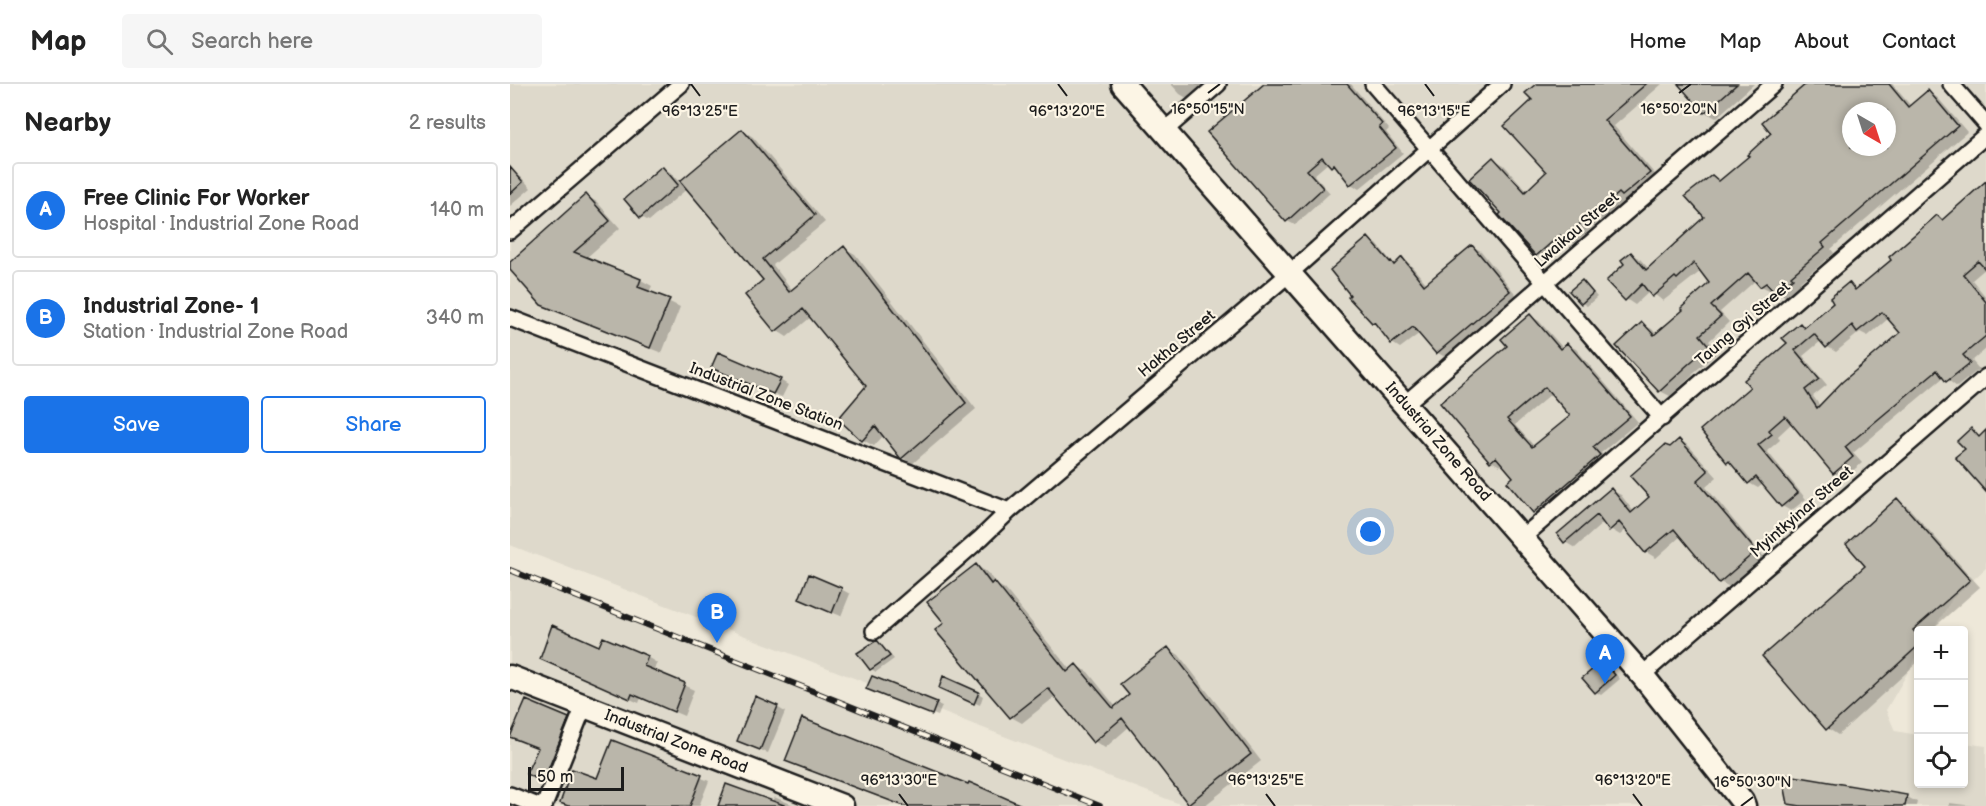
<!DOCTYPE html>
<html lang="en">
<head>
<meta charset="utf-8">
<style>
	body { margin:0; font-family:"Balsamiq Sans",sans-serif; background:#f6f6f6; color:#222 }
	.controls { position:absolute; right:18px; bottom:18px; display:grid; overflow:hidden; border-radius:6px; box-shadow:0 3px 9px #0003 }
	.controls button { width:54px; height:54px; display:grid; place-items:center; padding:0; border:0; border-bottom:2px solid #e0e0e0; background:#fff; color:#222; font:30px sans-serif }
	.compass { position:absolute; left:1332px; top:18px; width:54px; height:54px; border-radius:50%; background:#fff; box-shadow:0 3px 9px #0003; rotate:141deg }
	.scale { position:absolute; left:18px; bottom:15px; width:96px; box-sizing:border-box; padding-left:6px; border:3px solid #1c1c1c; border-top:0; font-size:16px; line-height:21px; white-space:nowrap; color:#1c1c1c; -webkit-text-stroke:4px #fcf5e5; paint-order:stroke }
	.you { position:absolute; left:861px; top:448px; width:21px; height:21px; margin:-15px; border:4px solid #fff; border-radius:50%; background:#1a73e8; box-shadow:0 0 0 9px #1a73e833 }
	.badge { display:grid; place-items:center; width:39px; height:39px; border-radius:50%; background:#1a73e8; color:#fff; font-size:20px; font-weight:700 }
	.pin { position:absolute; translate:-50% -50px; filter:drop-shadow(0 2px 3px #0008) }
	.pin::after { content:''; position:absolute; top:32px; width:21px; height:18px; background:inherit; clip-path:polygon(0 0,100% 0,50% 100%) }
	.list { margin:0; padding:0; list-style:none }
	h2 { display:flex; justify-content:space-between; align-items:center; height:78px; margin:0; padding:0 24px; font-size:26px }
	h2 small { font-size:20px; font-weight:400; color:#767676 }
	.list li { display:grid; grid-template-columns:39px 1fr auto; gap:18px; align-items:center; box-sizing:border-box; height:96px; margin:0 12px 12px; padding:0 12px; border:2px solid #e0e0e0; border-radius:6px }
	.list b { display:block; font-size:22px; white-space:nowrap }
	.list p { margin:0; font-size:20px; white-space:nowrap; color:#767676 }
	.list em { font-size:20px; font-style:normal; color:#767676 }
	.actions { display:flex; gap:12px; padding:18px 24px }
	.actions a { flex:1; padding:14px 0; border:2px solid #1a73e8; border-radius:6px; text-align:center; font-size:21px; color:#1a73e8 }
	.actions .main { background:#1a73e8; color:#fff }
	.icon { flex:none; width:33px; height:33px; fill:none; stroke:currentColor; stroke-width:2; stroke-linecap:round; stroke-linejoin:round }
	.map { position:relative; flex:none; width:1476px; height:722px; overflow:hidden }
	header { display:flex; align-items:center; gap:36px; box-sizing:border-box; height:84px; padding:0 30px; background:#fff; border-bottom:2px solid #e0e0e0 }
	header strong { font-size:28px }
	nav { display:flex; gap:33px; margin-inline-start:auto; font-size:21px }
	.search { width:420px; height:54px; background:#f6f6f6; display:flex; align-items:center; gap:15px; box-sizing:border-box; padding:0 21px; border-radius:6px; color:#767676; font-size:22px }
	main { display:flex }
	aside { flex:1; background:#fff }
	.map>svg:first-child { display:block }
	.built { fill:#ded9cb; fill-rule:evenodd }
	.shadow { fill:#0003; fill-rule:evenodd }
	.building { fill:#bab6aa; stroke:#1c1c1c; stroke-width:1.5; fill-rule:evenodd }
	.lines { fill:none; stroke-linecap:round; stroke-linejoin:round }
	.street-casing { stroke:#1c1c1c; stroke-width:20 }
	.secondary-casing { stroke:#1c1c1c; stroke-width:27 }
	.street { stroke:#fcf5e5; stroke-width:15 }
	.secondary { stroke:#fcf5e5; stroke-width:22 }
	.rail-casing { stroke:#1c1c1c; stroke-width:6 }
	.rail { stroke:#fcf5e5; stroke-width:4; stroke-dasharray:11; stroke-linecap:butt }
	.ticks { fill:none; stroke:#1c1c1c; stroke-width:2 }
	.labels { text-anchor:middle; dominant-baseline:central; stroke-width:4.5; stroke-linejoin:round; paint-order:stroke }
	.street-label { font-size:16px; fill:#1c1c1c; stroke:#fcf5e5 }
	.ticks-label { font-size:15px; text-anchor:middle; fill:#1c1c1c; stroke:#fcf5e5; stroke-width:4.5; stroke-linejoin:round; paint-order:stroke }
</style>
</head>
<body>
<header>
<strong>Map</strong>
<div class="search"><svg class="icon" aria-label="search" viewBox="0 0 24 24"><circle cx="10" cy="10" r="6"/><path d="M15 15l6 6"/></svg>Search here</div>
<nav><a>Home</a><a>Map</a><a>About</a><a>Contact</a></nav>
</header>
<main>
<aside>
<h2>Nearby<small>2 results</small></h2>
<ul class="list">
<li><span class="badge">A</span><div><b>Free Clinic For Worker</b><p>Hospital · Industrial Zone Road</p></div><em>140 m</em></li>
<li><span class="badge">B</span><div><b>Industrial Zone- 1</b><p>Station · Industrial Zone Road</p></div><em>340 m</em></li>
</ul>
<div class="actions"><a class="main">Save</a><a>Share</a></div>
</aside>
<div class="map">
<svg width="1476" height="722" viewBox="0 0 1476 722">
	<rect width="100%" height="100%" fill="#eee8d9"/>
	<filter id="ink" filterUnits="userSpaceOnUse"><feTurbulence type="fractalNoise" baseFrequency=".0167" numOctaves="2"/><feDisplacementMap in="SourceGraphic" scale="12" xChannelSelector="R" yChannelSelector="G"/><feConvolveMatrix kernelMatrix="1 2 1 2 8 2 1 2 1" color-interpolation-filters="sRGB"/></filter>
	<g filter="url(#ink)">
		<!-- built -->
		<path class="built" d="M0,0H1476V484L1442,515L1423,546H1408V571L1376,626L1385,647L1408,651V700H1454V659L1476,662V722H675L0,461ZM1341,27H1377V63H1341Z
			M0,486L591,722H0Z"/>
		<!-- shadow -->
		<path class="shadow" d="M661,0H698L680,16L670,10Z
			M756,0H841L879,45L876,48L893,69L849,105L841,100L831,87L819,78L804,91L820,109L785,141L777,137Z
			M1028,0H1152L1104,42L1149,95L1123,117L1119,115L1093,137L1090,136L1065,160L1060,157L1037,177L1027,171L993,129L983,75L994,81L1017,107L1038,88L1024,16Z
			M1170,0H1244L1206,34L1195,28Z
			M1299,0H1382L1401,22L1418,8L1428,14L1457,48L1321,165L1324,169L1290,198L1291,200L1276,213L1264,205L1261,207L1251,202L1246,196L1210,228L1219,238L1199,257L1208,268L1182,290L1183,291L1160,312L1150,307L1108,262L1132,240L1142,245L1147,251L1175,227L1201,200L1191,187L1153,217L1140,207L1125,221L1116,215L1117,180L1121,169L1130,175L1139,185L1196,133L1202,92L1211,97L1241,72L1263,49ZM1341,27H1377V63H1341Z
			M232,46L243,53L315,138L263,181L283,207L334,164L345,170L466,325L402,380L392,373L374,351L364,362L353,356L330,335L358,302L301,233L277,253L266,246L255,196L178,104L139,137L131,133L152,84L160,88L170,99Z
			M3,88L11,93L21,104L0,122V91Z
			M1476,99V184L1462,196L1476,213V265L1462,277L1469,285L1447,303L1434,293L1343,369L1352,379L1334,394L1324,389L1282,339L1268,352L1270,356L1257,367L1296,415L1281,427L1272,422L1253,400L1248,404L1239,399L1225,382L1218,378L1242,303L1279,259L1290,240L1296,244L1325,219L1339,200L1348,206L1383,176L1427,133L1433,136ZM1379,234L1392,249L1310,322L1303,312L1317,301L1293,272L1311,257L1316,262L1326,268L1350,248L1358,252Z
			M76,112L87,118L110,144L76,174L131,196L142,202L139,208L170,223L152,269L44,227L32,220L0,184V180Z
			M858,155L867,160L885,182L892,175L900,180L917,200L962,162L971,167L1008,213L935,273L926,268L910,249L890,264L882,259L869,242L863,238Z
			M1072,198L1077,201L1087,213L1077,222L1072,219Z
			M1020,232L1029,237L1053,264L1057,260L1066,265L1128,338L1091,369L1098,377L1033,433L1024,428L1005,393L993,379L990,382L981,377L1000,262ZM1042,309L1062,332L1025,363L1005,341Z
			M203,284L270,296L278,301L272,313Z
			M1170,356L1179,362L1207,393L1196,403L1255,474L1220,503L1210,498L1171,452L1146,474L1136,468L1117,445L1110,451L1100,445L1094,438L1065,464L1055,458L1101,406L1111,411L1124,428L1141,413L1160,364Z
			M1387,416L1398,423L1470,503L1421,546H1408V578L1328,651L1317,644L1358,483Z
			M467,482L477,488L487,501L495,505L561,587L567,582L578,588L606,623L621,612L658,564L669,571L751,677L694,722H684L679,719L620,642L595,664L584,657L546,612L512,639L501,633L436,539Z
			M331,505L340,510L331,532L299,519Z
			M367,558L372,561L384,575L366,588L361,585Z
			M90,564L137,573L147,579L143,587L184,606L174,632L131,614L129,619L41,580Z
			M1093,578L1098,581L1110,595L1091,611L1086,608Z
			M363,594L432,622L428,632L363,608Z
			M435,606L468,609L473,612L470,621Z
			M267,623L275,628L258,669L237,661Z
			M58,635L66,640L41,701L26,694L29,665L10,657Z
			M103,658L199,697L189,722H58L51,718L88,696Z
			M277,676L459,702L460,700L512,722H392L287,682Z
			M1274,692L1397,713L1407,718L1406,722H1286L1280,719Z
			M217,701L262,718L264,713L286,722H209Z
			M1440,719L1462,722H1439Z"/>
		<!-- building -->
		<path class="building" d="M754,0H837L872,40L869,43L886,64L840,101L824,80L821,83L812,73L797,86L813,104L776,138L697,48Z
			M1026,0H1136L1094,36L1140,89L1112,112L1109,109L1082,133L1080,131L1053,155L1050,151L1026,172L989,131L991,129L959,95L983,73L1015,108L1036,88L994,42L1022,16L1015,9Z
			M1168,0H1227L1194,29Z
			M1296,0H1379L1398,23L1418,6L1448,42L1312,159L1315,163L1281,192L1283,194L1265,209L1256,199L1250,203L1238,189L1201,222L1211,232L1190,251L1199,262L1174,284V285L1149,308L1106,262L1132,238L1144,251L1173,226L1171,224L1199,199L1184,179L1167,195L1165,193L1142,213L1132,200L1115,217L1096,197L1114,180L1111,176L1121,168L1136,186L1194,133L1175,112L1202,91L1209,97L1239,72L1237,71L1261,49L1252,38ZM1341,27H1377V63H1341Z
			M232,45L305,131L253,175L279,208L334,162L456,319L391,375L365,342L352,357L328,335L356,302L293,225L265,248L235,211L253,196L170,97Z
			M152,82L168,101L130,134L114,115Z
			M0,83L13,98L0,110Z
			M1476,97V186L1468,177L1453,190L1476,218V252L1453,271L1460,279L1436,298L1427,286L1335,363L1343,373L1323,390L1275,332L1259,346L1262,350L1248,361L1288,409L1271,423L1246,393L1238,400L1219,377L1217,379L1190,346L1240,303L1234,296L1277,259L1272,254L1290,239L1294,244L1323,219L1320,214L1339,198L1345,206L1381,176L1379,173L1427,131L1432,136ZM1372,228L1390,249L1332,298L1307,324L1295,306L1309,295L1285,266L1304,250L1316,264L1342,241L1347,248Z
			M76,110L100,137L64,168L131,195L128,203L160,215L140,264L31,221L0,186V178Z
			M858,153L880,178L881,177L884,181L892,173L914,201L962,161L1000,207L926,270L903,243L881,260L864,238L862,239L838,213L840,211L820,186Z
			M1072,196L1083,209L1071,220L1059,207Z
			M1020,230L1050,265L1057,259L1120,332L1083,363L1090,371L1023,429L997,398L1003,393L986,373L980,378L930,319L997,262L991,255ZM1035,303L1060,332L1022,363L997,335Z
			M208,268L271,295L263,310L201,284Z
			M1461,344L1469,353L1476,346V408L1445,373L1455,365L1447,357Z
			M1169,355L1198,387L1187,397L1246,467L1209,499L1164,445L1135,469L1109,438L1099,447L1087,431L1054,459L1047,450L1101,404L1121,429L1139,413L1120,392L1155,361L1160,363Z
			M1387,414L1460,496L1403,546L1408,552V562L1316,646L1252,572L1355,482L1336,460Z
			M466,480L481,500L484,497L557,588L566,580L603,624L619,611L610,600L658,563L741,670L678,720L612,634L583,659L538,604L500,634L425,546L434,539L417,518Z
			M299,490L332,504L322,529L289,515Z
			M42,541L89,562L93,553L138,572L134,582L175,599L164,628L122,610L120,615L30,575Z
			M367,556L380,572L360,586L347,569Z
			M1093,577L1105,591L1085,609L1072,594Z
			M362,592L427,618L422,631L356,605Z
			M433,592L469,608L464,620L429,604Z
			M245,612L268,622L250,666L227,657Z
			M16,616L59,634L33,698L16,690L28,664L0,653Z
			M292,634L458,700L459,698L514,722H394L275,677Z
			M102,656L192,691L180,722H58L50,719L62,685L87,694Z
			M1272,690L1397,711L1395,722H1291L1278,720Z
			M216,700L274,721L273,722H208Z"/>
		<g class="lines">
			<defs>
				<path id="street" d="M863,0L1152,334
					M1441,0L1476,40
					M654,47L708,0
					M0,147L171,0
					M0,234L499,427
					M895,320L1264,0
					M1012,454L1476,51
					M364,547L471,454L499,427L780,189L992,0
					M1132,591L1476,293
					M0,711L28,722
					M34,722L74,622"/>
				<path id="secondary" d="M613,0L1132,591L1232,717L1234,722
					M0,593L332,722"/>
			</defs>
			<!-- street casing -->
			<use href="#street" class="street-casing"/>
			<!-- secondary casing -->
			<use href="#secondary" class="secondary-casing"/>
			<!-- street -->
			<use href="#street" class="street"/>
			<!-- secondary -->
			<use href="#secondary" class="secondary"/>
			<defs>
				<path id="rail" d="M0,486L590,722"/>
			</defs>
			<!-- rail casing -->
			<use href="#rail" class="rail-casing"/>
			<!-- rail -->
			<use href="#rail" class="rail"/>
		</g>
	</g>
	<!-- ticks -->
	<path class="ticks" d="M181,0L190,12M548,0L557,12M915,0L924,12M698,9L710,0M1169,9L1181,0M389,710L398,722M756,710L765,722M1123,710L1132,722M1231,722L1243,713"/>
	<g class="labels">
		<!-- street labels -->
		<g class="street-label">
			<text transform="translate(1067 146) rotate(-41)">Lwaikau Street</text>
			<text transform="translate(1233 240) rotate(-41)">Taung Gyi Street</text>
			<text transform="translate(667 260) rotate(-40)">Hakha Street</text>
			<text transform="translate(256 313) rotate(21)">Industrial Zone Station</text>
			<text transform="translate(928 358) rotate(49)">Industrial Zone Road</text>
			<text transform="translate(1292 428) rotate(-41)">Myintkyinar Street</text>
			<text transform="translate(166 658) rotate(21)">Industrial Zone Road</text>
		</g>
	</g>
	<g class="ticks-label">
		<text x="698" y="30">16°50'15"N</text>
		<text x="1169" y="30">16°50'20"N</text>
		<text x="190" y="32">96°13'25"E</text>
		<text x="557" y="32">96°13'20"E</text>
		<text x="924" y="32">96°13'15"E</text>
		<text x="389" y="701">96°13'30"E</text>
		<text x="756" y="701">96°13'25"E</text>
		<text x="1123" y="701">96°13'20"E</text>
		<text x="1243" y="703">16°50'30"N</text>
	</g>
</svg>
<div class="controls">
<button>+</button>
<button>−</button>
<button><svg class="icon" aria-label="locate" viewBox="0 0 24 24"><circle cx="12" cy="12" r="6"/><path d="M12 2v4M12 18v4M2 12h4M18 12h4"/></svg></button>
</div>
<svg class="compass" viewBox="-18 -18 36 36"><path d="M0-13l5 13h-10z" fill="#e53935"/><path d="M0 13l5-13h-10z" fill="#767676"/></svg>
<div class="scale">50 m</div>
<div class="you"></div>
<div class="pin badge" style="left:1095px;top:600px">A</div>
<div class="pin badge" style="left:207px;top:559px">B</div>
</div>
</main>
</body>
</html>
